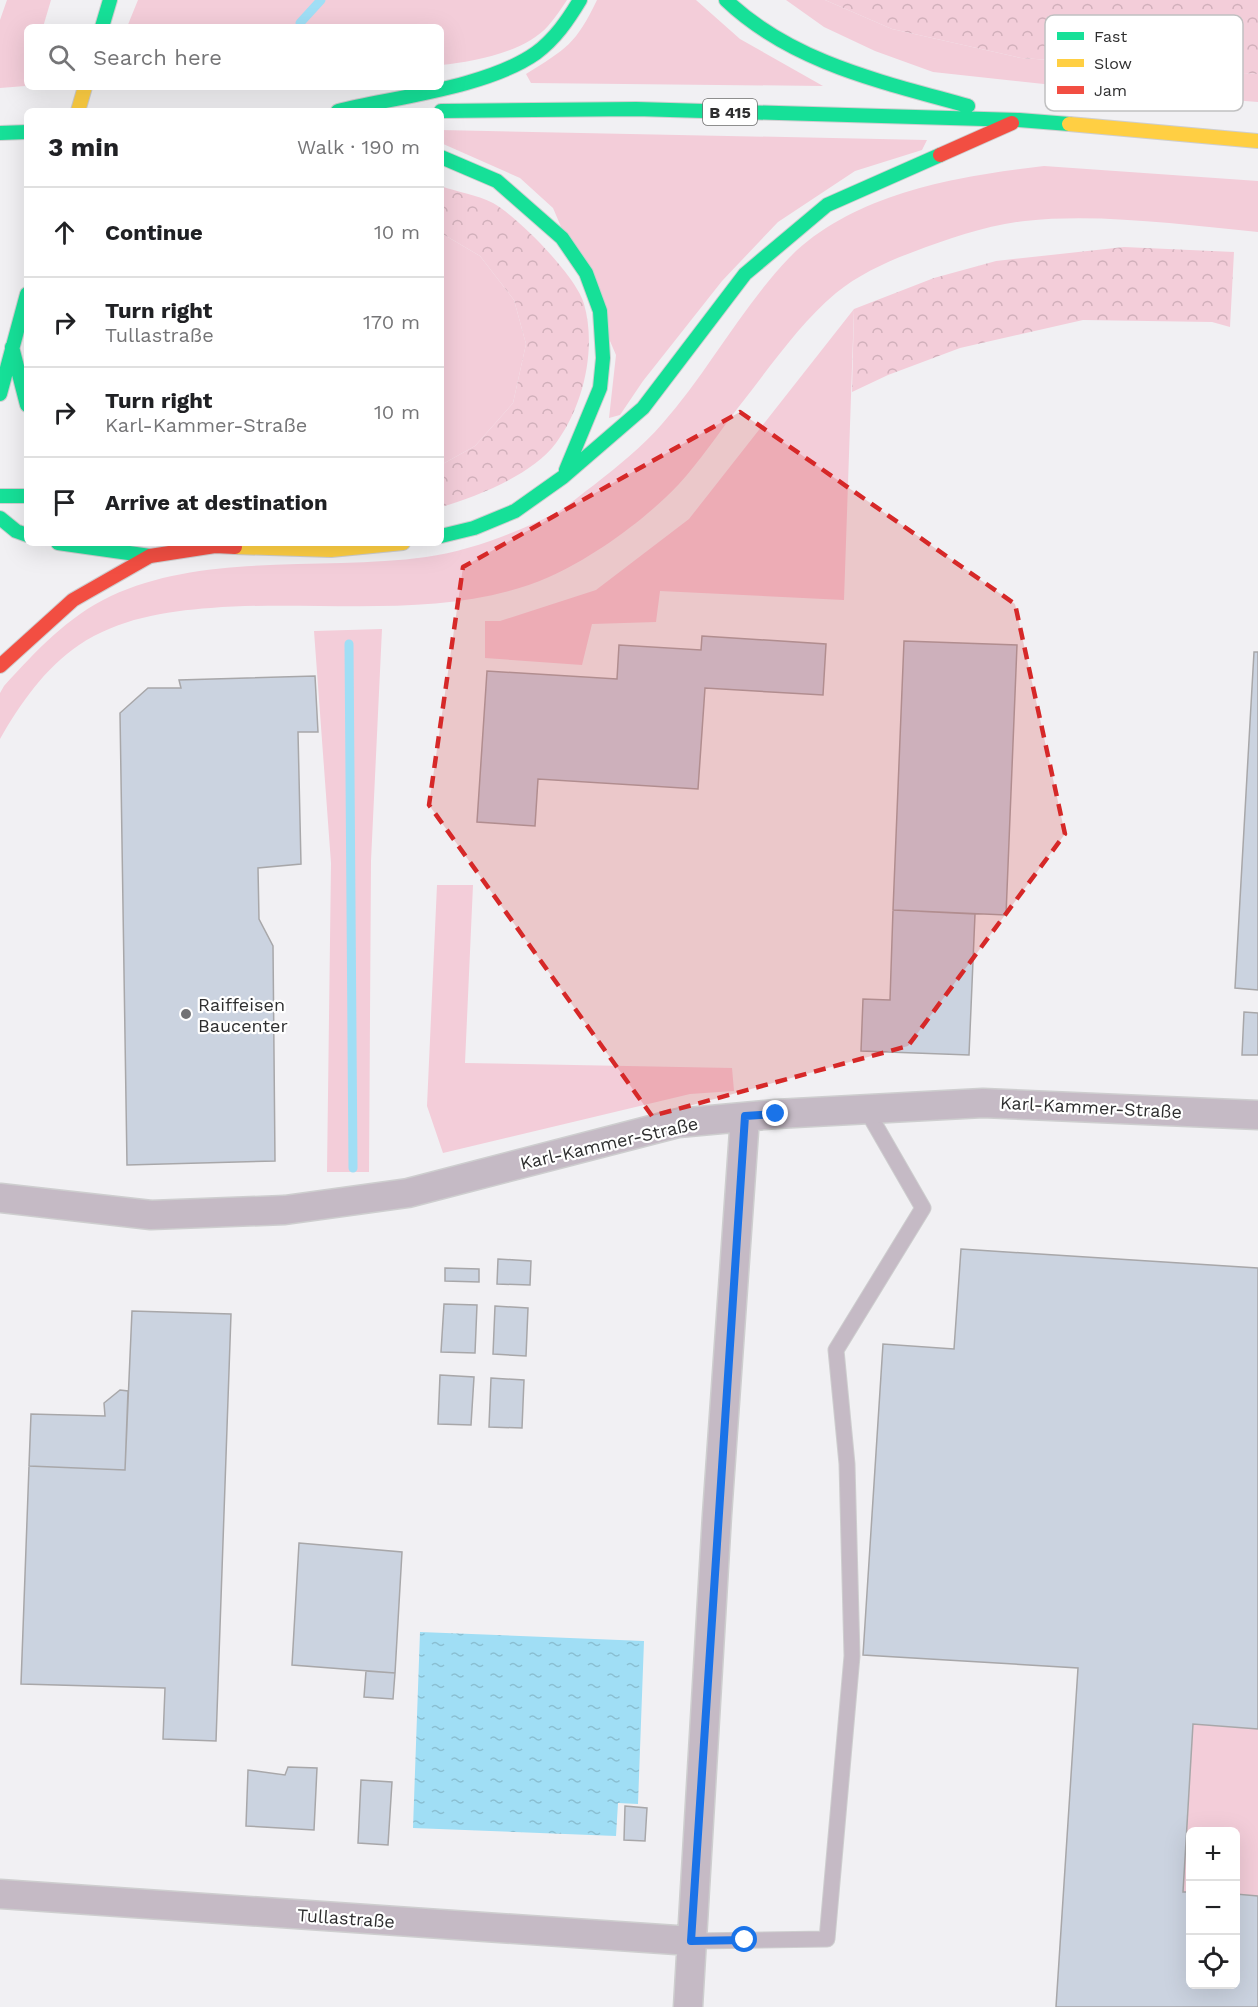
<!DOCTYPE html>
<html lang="en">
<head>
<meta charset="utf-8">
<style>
	body { margin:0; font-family:"Work Sans",sans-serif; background:#f6f6f6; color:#202124 }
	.controls { position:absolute; right:18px; bottom:18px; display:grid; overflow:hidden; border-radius:9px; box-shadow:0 6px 24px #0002 }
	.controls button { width:54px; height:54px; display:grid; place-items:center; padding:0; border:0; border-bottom:2px solid #e0e0e0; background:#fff; color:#202124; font:30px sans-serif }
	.stop { position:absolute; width:18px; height:18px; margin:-14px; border:4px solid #1a73e8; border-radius:50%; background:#fff }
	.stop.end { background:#1a73e8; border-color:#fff; box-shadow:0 2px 6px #0008 }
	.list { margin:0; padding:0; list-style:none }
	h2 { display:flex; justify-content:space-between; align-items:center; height:78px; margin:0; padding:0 24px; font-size:26px }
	h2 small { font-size:20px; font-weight:400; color:#757577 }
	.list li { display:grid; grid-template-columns:39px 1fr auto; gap:18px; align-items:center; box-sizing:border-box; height:90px; padding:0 24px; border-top:2px solid #e0e0e0 }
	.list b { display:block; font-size:22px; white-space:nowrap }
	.list p { margin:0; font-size:20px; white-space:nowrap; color:#757577 }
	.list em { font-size:20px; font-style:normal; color:#757577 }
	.icon { flex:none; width:33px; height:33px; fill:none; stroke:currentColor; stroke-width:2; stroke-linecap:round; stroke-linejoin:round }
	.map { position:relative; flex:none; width:1258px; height:2007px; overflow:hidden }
	.search { position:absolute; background:#fff; box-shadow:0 6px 24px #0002; left:24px; top:24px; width:420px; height:66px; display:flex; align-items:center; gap:15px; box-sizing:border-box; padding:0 21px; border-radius:9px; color:#757577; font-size:22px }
	.panel { position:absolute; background:#fff; box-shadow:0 6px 24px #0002; left:24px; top:108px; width:420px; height:438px; border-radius:9px }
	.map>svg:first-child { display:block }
	.green { fill:#f3cdd9 }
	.forest { fill:url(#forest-crowns) }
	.water { fill:url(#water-ripples) }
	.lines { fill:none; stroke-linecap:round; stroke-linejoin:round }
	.stream { stroke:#a0def5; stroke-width:9 }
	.building { fill:#cbd3e0; stroke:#a8a7a9; stroke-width:1.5 }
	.lane-casing { stroke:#cececf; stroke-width:17 }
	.street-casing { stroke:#cececf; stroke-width:31 }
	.fast-casing { stroke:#cececf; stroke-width:16 }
	.slow-casing { stroke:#cececf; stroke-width:16 }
	.jam-casing { stroke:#cececf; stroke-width:16 }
	.lane { stroke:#c5bac5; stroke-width:15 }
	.street { stroke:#c5bac5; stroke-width:28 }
	.fast { stroke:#16e098; stroke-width:14 }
	.slow { stroke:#ffcf43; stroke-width:14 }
	.jam { stroke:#f24e42; stroke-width:14 }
	.route { stroke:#1a73e8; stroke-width:8 }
	.marked { fill:#d62828; fill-opacity:0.2; stroke:#d62828; stroke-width:4.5; stroke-dasharray:12 8; stroke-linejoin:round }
	.poi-dot { fill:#727274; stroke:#fff; stroke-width:2 }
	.labels { text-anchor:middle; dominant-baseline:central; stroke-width:4.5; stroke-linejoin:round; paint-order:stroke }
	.shield { fill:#fff; stroke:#6d6d6d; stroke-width:1.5 }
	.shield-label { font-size:16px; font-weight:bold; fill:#2e2e2f }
	.poi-label { font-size:18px; fill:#2e2e2f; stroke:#fff; text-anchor:start }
	.street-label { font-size:18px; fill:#2e2e2f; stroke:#fff }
	.key { fill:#fff; stroke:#c0c0c1; stroke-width:1.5 }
	.key-label { font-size:16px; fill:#2e2e2f }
</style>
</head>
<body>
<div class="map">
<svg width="1258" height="2007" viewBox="0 0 1258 2007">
	<defs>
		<pattern id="forest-crowns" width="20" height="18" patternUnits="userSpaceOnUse" patternTransform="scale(1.5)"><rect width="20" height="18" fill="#f3cdd9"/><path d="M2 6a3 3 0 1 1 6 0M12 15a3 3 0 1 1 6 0" fill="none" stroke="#d1b0bb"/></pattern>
		<pattern id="water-ripples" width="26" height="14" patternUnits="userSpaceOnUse" patternTransform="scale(1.5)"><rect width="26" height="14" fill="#a0def5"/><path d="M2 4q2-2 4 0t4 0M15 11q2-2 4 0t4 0" fill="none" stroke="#8abfd2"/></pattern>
	</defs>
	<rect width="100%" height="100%" fill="#f1f0f3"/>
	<!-- green -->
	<path class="green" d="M7,0H51L43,27H27L25,86L0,88V20Z
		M138,0H567C561,9 555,18 548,26C525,52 474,62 441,65V27H127Z
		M597,0H696L740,39L823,86L531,83L526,74C566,49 576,44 597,0Z
		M786,0H825L892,29L1021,58L1258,74V102L1090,89L933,72L875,51L824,27Z
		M441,130L927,140L922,150L855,171L778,222L722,281L643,381L620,415L609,418L616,355L553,208L520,178L441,143Z
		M1044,166L1258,181V232C1183,225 1100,213 1025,221C988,225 948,239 913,252C888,261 858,275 836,293C798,325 768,370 737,409C718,434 700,461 679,484C646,519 594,557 549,577C446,622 320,599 211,608C165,611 118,619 79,645C45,668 20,704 0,739V693L4,686C35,652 68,616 111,596C205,552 325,571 426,557C470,551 515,533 554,514C568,507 581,494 594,485C617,467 643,446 662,424C708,372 741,308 789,258C853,193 958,176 1044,166Z
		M441,233L480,256L514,300L526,344L513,403L475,446L441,465Z
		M854,309L844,600L660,591L656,622L592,624L582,665L485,658V621H500L596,590L689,519Z
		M382,629L371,861L369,1172H327L331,863L314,631Z
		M437,885H473L465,1063L732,1068L734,1091L690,1094L443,1153L427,1106Z
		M1193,1724L1258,1729V1896L1236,1894V1832H1190V1892H1183Z"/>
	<!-- forest -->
	<path class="forest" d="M825,0H1258V74L1021,58L892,29Z
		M441,186C457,192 478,195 493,203C518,217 577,277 584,304C597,349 583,407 556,443C532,475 478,496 441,507V465L475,446L513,403L526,344L514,300L480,256L441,233Z
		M1124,247L1234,252L1230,327L1212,322L1083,320L960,348L888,375L852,392L854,309L934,278L996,261Z"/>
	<!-- water -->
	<path class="water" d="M420,1632L644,1641L638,1804L618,1803L616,1836L413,1828Z"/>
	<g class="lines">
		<!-- stream -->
		<path class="stream" d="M300,23L321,0
			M349,644L353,1168"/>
	</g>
	<!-- building -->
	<path class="building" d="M702,636L826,644L823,695L705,688L698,789L538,779L535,826L477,822L487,671L617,679L619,645L701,650Z
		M904,641L1017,645L1006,915L893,910Z
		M1254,652H1258V990L1235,988Z
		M315,676L318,732H298L301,864L258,868L259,919L273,946L275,1161L127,1165L120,713L148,688H181L179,680Z
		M893,910L975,914L969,1055L861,1051L863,999L890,1000Z
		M1244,1012L1258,1013V1055H1242Z
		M961,1249L1258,1268V1729L1193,1724L1183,1892H1190V1984H1236V1894L1258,1896V2007H1056L1078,1668L863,1655L883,1344L954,1349Z
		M498,1259L531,1261L530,1285L497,1284Z
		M445,1268L479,1269V1282L445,1281Z
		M444,1304L477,1305L475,1353L441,1352Z
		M495,1306L528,1308L526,1356L493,1354Z
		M132,1311L231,1314L216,1741L163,1739L165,1688L21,1684L29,1466L125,1470Z
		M440,1375L474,1377L471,1425L438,1424Z
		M491,1378L524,1380L522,1428L489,1427Z
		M120,1390L128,1391L125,1470L29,1466L31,1414L105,1416L104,1403Z
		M299,1543L402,1552L395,1673L292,1665Z
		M366,1671L395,1673L393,1699L364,1697Z
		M288,1767L317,1768L314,1830L246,1826L248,1770L285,1775Z
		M361,1780L392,1782L388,1845L358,1843Z
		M625,1806L647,1808L645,1841L624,1840Z"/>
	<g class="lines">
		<defs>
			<path id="lane" d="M691,1941L827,1939L852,1656L847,1464L836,1350L923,1208L866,1109"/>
			<path id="street" d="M0,1198L151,1215L285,1210L408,1193L678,1123L776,1114L983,1103L1258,1115
				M0,1894L691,1941
				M688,2007L717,1515L745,1117"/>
			<path id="fast" d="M726,0C792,63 883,82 968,106
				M102,27L110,0
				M338,111C396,97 488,87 536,53C555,39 568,20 580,0
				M441,111L636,109L1019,120L1069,124
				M0,133L27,132
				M441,157L497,181L562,238L586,273L600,311L603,358L600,388L566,470
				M12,347L27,405
				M0,394L27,294
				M0,496H27
				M0,518L16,531L27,535
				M441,536L474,528L515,511L563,477L643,408L745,274L827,205L940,155
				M58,543L150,556"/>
			<path id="slow" d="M78,111L85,87
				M1069,124L1258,141
				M235,547L331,550L403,543"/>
			<path id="jam" d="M940,155L1012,123
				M0,666L73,600L150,556L215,546L235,547"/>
		</defs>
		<!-- lane casing -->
		<use href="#lane" class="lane-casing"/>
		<!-- street casing -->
		<use href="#street" class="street-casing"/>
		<!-- fast casing -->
		<use href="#fast" class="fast-casing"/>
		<!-- slow casing -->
		<use href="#slow" class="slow-casing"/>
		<!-- jam casing -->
		<use href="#jam" class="jam-casing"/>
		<!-- lane -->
		<use href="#lane" class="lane"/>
		<!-- street -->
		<use href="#street" class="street"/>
		<!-- fast -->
		<use href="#fast" class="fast"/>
		<!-- slow -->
		<use href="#slow" class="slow"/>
		<!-- jam -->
		<use href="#jam" class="jam"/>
	</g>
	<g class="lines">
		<!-- route -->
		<path class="route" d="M745,1940L691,1941L745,1116L776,1114"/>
	</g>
	<!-- marked area -->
	<path class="marked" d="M740,412L1015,604L1065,834L908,1046L652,1116L429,805L463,567Z"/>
	<!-- markers -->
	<circle class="poi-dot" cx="186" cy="1014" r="6"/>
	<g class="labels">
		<!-- shield labels -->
		<rect class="shield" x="703" y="99" width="54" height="26" rx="4.5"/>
		<g class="shield-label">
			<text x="730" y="112">B 415</text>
		</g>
		<!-- poi labels -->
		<g class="poi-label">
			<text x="198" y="1004">Raiffeisen<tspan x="198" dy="21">Baucenter</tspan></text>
		</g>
		<!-- street labels -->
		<g class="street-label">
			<text transform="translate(1091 1107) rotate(3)">Karl-Kammer-Straße</text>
			<text transform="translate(609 1143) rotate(-13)">Karl-Kammer-Straße</text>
			<text transform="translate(346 1918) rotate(4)">Tullastraße</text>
		</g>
	</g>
	<!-- legend -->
	<rect x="1045" y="15" width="198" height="96" rx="9" class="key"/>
	<rect x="1057" y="32" width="27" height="8" fill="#16e098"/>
	<rect x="1057" y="59" width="27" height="8" fill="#ffcf43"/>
	<rect x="1057" y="86" width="27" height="8" fill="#f24e42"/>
	<g class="key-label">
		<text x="1094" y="42">Fast</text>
		<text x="1094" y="69">Slow</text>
		<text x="1094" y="96">Jam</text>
	</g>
</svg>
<div class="controls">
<button>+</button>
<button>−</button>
<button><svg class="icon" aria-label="locate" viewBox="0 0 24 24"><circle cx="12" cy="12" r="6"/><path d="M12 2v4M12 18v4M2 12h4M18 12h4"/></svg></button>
</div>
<div class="stop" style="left:745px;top:1940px"></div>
<div class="stop end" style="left:776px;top:1114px"></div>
<div class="search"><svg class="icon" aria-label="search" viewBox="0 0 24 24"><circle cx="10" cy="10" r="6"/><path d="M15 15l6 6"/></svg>Search here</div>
<section class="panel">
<h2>3 min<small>Walk · 190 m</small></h2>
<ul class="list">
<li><svg class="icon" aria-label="ahead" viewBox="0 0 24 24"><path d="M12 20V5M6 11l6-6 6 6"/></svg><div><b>Continue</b></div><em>10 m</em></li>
<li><svg class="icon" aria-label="right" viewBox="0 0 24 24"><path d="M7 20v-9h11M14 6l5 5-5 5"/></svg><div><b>Turn right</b><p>Tullastraße</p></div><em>170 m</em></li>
<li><svg class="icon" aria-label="right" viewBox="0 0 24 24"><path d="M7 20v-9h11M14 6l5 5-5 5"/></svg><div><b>Turn right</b><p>Karl-Kammer-Straße</p></div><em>10 m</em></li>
<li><svg class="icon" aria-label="arrive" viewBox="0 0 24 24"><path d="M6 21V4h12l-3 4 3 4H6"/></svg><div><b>Arrive at destination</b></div></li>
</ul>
</section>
</div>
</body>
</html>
